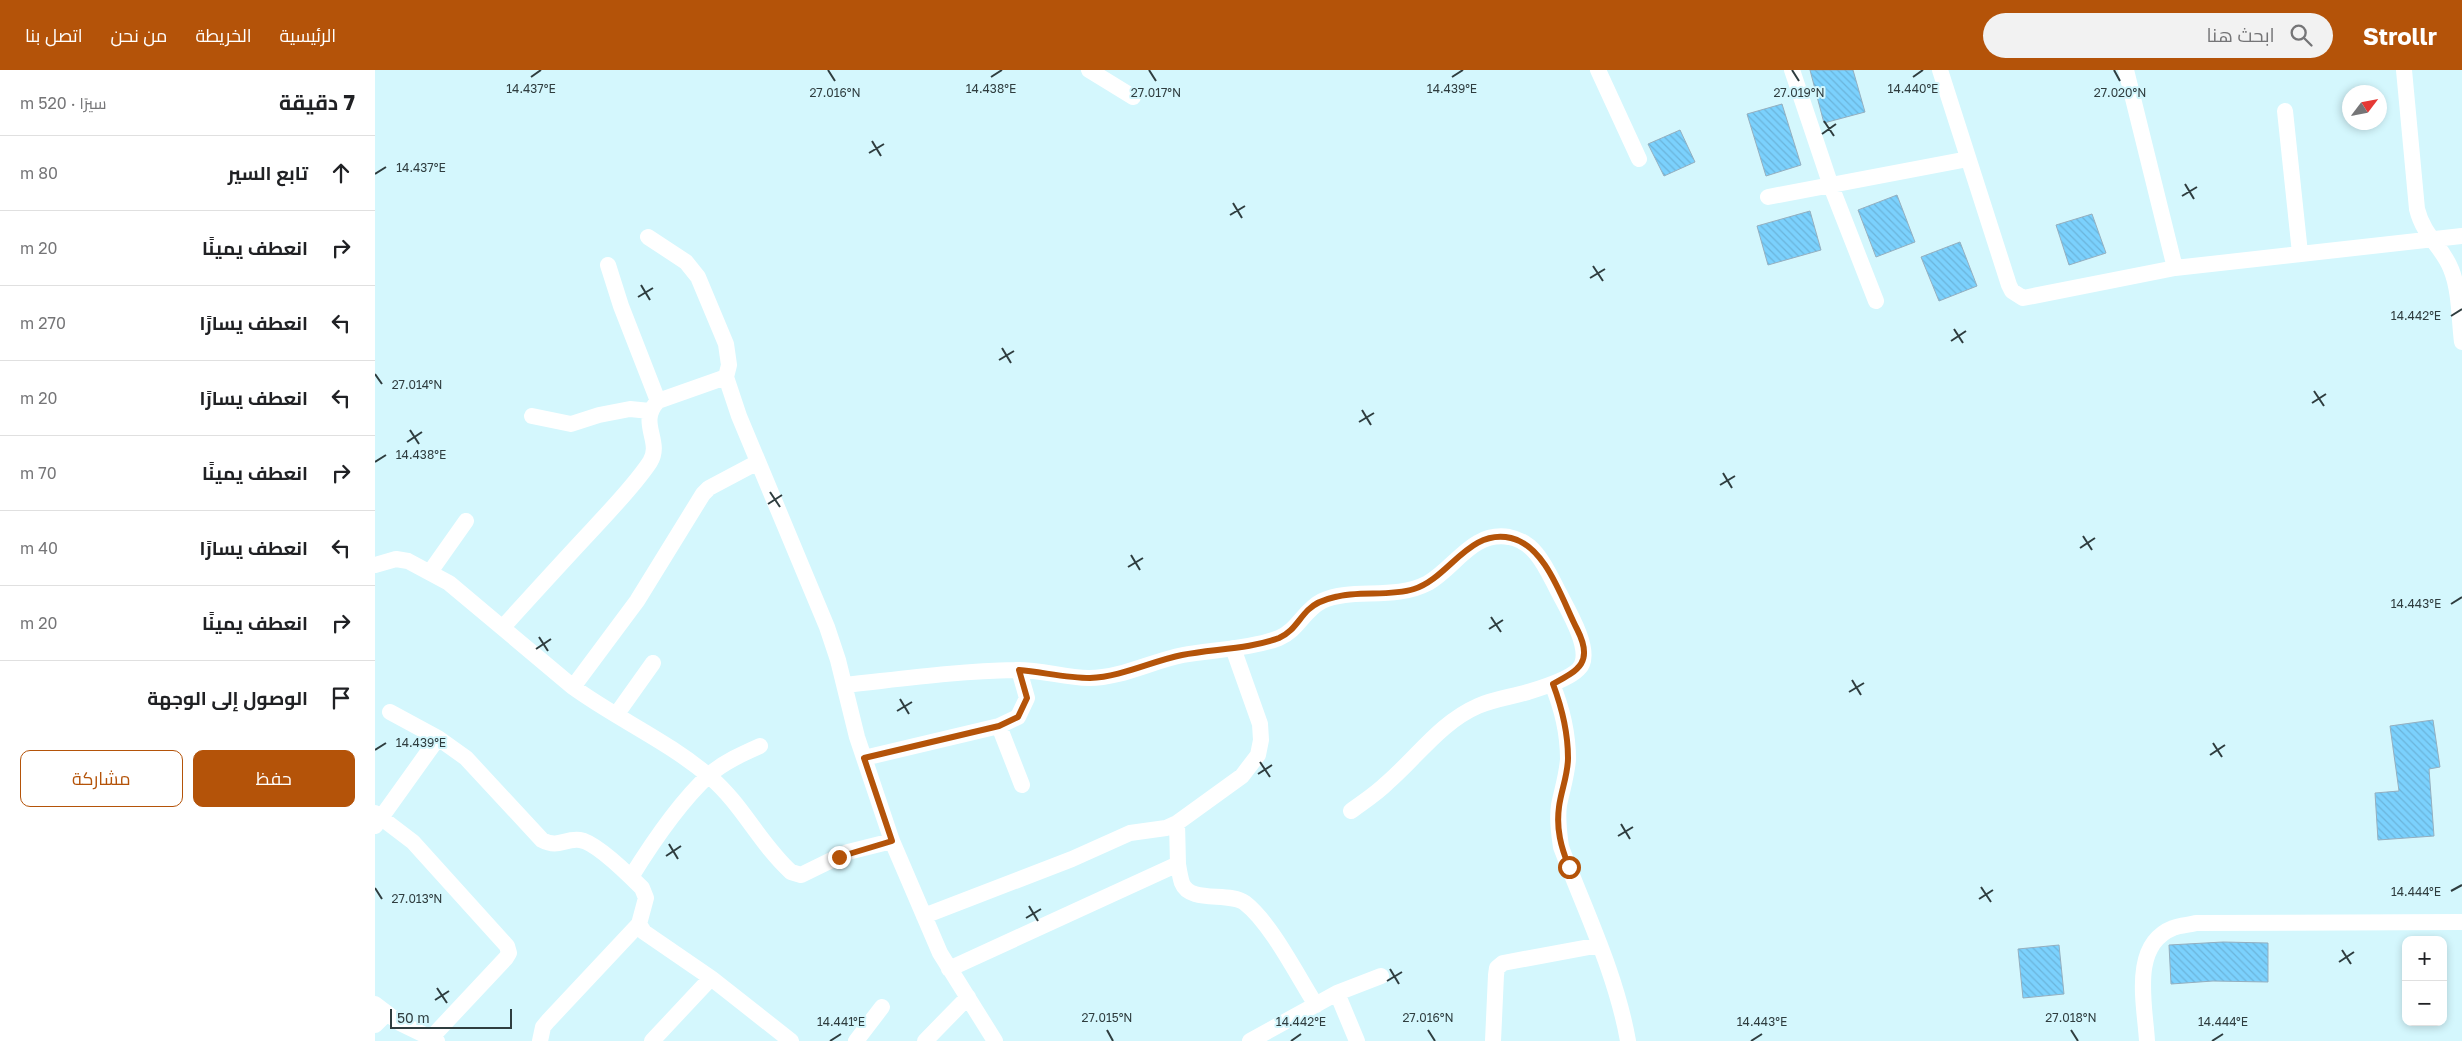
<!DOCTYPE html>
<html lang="ar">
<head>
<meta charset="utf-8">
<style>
	body { margin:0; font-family:"Golos Text",Cairo,sans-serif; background:#f2f2f2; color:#202124; direction:rtl }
	.controls { position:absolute; right:15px; bottom:15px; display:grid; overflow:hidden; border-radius:10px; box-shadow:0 2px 8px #0003 }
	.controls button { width:45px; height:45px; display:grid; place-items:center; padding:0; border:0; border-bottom:1px solid #e0e0e0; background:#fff; color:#202124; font:25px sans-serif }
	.compass { position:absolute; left:1967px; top:15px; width:45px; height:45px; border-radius:50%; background:#fff; box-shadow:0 2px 8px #0003; rotate:58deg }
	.scale { position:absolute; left:15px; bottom:12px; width:122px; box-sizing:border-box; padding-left:5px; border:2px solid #2f3d3f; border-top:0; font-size:14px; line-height:18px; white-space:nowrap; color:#2f3d3f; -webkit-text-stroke:4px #d4f7fd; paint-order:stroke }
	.stop { position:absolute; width:15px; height:15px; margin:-11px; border:4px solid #b45309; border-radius:50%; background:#fff }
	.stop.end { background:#b45309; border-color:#fff; box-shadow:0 1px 5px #0008 }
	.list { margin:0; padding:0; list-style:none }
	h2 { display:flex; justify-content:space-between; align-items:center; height:65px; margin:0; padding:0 20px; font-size:21px }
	h2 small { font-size:16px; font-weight:400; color:#757577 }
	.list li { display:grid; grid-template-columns:32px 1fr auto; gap:15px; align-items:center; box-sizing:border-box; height:75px; padding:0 20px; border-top:1px solid #e0e0e0 }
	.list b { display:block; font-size:19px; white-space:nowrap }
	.list em { font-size:16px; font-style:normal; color:#757577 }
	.actions { display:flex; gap:10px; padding:15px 20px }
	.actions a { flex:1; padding:11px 0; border:1px solid #b45309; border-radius:10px; text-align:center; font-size:18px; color:#b45309 }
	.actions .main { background:#b45309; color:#fff }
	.icon { flex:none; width:28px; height:28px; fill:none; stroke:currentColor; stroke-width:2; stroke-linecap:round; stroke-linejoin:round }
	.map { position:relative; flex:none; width:2087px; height:971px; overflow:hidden; direction:ltr }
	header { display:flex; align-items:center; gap:30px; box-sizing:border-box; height:70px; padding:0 25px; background:#b45309; color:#fff }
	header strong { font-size:24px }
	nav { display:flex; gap:28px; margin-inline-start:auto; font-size:18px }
	.search { width:350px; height:45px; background:#f2f2f2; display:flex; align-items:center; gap:12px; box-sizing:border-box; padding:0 18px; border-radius:28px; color:#757577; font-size:19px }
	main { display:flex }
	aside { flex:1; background:#fff }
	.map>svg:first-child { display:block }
	.building { fill:url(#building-back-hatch); stroke:#95afbf }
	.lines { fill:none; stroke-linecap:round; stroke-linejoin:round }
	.minor { stroke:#fff; stroke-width:16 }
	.route { stroke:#b45309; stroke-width:6 }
	.ticks { fill:none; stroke:#2f3d3f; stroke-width:2 }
	.ticks-label { font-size:12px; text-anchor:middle; fill:#2f3d3f; stroke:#d4f7fd; stroke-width:4; stroke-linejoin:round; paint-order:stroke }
</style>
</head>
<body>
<header>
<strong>Strollr</strong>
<div class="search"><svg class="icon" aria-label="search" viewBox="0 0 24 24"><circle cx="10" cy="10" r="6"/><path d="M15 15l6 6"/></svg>ابحث هنا</div>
<nav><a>الرئيسية</a><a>الخريطة</a><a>من نحن</a><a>اتصل بنا</a></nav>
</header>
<main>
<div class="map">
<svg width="2087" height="971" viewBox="0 0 2087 971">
	<defs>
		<pattern id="building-back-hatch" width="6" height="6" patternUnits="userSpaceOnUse" patternTransform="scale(1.25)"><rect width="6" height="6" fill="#7bd1fd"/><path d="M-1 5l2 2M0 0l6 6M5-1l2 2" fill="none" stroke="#6bb4da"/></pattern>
	</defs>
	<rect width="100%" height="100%" fill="#d4f7fd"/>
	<!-- building -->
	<path class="building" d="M1435,0H1478L1490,42L1449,53Z
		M1407,34L1426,95L1391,106L1372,44Z
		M1305,60L1320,92L1289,106L1273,74Z
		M1522,125L1540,172L1501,187L1483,140Z
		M1435,141L1446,180L1393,195L1382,156Z
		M1717,144L1731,183L1694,195L1681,155Z
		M1585,172L1602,216L1564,231L1546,187Z
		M2058,650L2065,697L2054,699L2059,766L2003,770L2000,723L2024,721L2015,656Z
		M1848,872L1893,873V912L1838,911L1796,914L1794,875Z
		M1684,875L1689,924L1648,928L1643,879Z"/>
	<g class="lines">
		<!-- minor -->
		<path class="minor" d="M714,0L758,27
			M1223,0L1264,89
			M1417,0L1456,116L1501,231
			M1565,0L1634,215L1637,221L1648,228L1800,198L2087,166
			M1751,0L1800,198
			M2029,0L2042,139C2049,167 2067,176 2076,199C2085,221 2084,249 2087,272
			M1910,41L1925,183
			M1393,127L1593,89
			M273,167L311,192L323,207L351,274L354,295L351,307L364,346L452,557L463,590L482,667L517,771L565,883L620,971
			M233,195L246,236L283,331
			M157,346L196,354L224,345L255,339L275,341
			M0,495L21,489L33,491L74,513L198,617C242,649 293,671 335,707C367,734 385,774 416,802L426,805L473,782L517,771
			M55,502L91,451
			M128,557C158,524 188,491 218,459C238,437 259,416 275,392C288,371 262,353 283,331L351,307
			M1177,614C1187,638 1193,662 1193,689C1192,705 1187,720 1184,735C1182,749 1184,763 1186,777C1210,841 1241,903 1253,971
			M470,615C526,609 583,601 640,600C665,599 689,608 714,608C746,608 777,591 808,585C836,580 879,578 904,568C923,560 929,540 947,531C977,517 1019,531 1053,513C1081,497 1097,461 1134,467C1161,472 1171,498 1182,519C1191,537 1215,575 1207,594C1202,607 1166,618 1153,622C1136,627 1119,629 1103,636C1066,652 1042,687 1012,713C1001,724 988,732 976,741
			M198,617L262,531L328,424L334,418L383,392
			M15,642L63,668L91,688L167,770C184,779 189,768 205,770C221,772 255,806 267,818L271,828L264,854L269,862L336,908L416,971
			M241,645L278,593
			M624,656L647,715
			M489,688L624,656L643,647L652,628L644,600
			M0,743L38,772L132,876L134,883L131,888L56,968
			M0,756L63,668
			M803,794C804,800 805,807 807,813C815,834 854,821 870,833C896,853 923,907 941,935
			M256,807C277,773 305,732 334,705C349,692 367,684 385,676
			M549,846L697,789L755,763L791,758L802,753L867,706L883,685L886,670L885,654L858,578
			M574,899L803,794L802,753
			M962,923L982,971
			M0,934L25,953L62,971
			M0,955L11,944
			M165,971L168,957L173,951L264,854
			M277,971L336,908
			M481,971L507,937
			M550,971L593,927
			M875,971L962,923L1006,906
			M1118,971L1121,905L1122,898L1128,893L1225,875
			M1772,971C1770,935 1755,875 1798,858C1805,855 1814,855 1821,853L2087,852"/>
	</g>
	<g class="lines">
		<!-- route -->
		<path class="route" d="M464,787L517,771L489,688L624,656L643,647L652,628L644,600C667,602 692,608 715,608C746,607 777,591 807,585C837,579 875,579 904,568C918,562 923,550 933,540C940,533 951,529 960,527C984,520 1014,527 1039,519C1074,508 1094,458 1136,468C1171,476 1187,530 1202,559C1219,592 1204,600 1178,614C1187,638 1193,662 1193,688C1193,705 1186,721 1184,737C1181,759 1186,777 1194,797"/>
	</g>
	<!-- ticks -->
	<path class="ticks" d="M453,0L460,11M774,0L781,11M1417,0L1424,11M1739,0L1745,11M156,7L166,0M616,7L627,0M1077,7L1088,0M1538,7L1548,0M1449,51L1459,66M1447,64L1461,54M497,71L506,86M494,83L509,74M0,104L11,97M1810,114L1819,129M1807,126L1822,117M858,133L867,148M855,145L870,136M1218,196L1228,211M1215,208L1230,199M266,215L275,230M263,227L278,218M2076,246L2087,239M1579,259L1588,273M1576,271L1591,261M627,278L636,293M624,290L639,281M0,304L7,314M1939,321L1949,336M1937,333L1951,324M987,340L996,355M984,352L999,343M35,360L44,374M32,372L47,362M0,392L11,385M1348,403L1357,418M1345,415L1360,406M395,422L405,437M393,434L407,425M1708,466L1717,480M1705,478L1720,468M756,485L765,500M753,497L768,488M2076,534L2087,527M1116,547L1126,562M1114,559L1128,550M164,567L173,581M161,579L176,569M1477,610L1486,625M1474,622L1489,613M525,629L534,644M522,641L537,632M1838,673L1847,687M0,680L11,673M1835,685L1850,675M885,692L895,707M883,704L897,695M1246,754L1255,769M1243,766L1258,757M294,774L303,789M291,786L306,776M1606,817L1616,832M0,818L7,829M2076,821L2087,815M1604,829L1618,820M654,836L663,851M651,848L666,839M1967,880L1976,894M1964,892L1979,882M1015,899L1024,914M1012,911L1027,902M62,918L72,933M60,930L74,921M732,960L738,971M1053,960L1060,971M1696,960L1703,971M455,971L466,964M916,971L926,964M1376,971L1387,964M1837,971L1848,964"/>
	<g class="ticks-label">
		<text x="616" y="23">14.438°E</text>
		<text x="1538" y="23">14.440°E</text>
		<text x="156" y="23">14.437°E</text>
		<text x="1077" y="23">14.439°E</text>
		<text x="460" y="27">27.016°N</text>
		<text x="781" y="27">27.017°N</text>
		<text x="1424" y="27">27.019°N</text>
		<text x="1745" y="27">27.020°N</text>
		<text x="46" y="102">14.437°E</text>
		<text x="2041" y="250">14.442°E</text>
		<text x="42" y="319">27.014°N</text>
		<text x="46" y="389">14.438°E</text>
		<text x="2041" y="538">14.443°E</text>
		<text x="46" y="677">14.439°E</text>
		<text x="2041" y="826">14.444°E</text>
		<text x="42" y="833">27.013°N</text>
		<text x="732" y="952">27.015°N</text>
		<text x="1053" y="952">27.016°N</text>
		<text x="1696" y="952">27.018°N</text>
		<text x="466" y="956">14.441°E</text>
		<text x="926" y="956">14.442°E</text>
		<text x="1387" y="956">14.443°E</text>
		<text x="1848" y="956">14.444°E</text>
	</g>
</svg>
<div class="controls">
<button>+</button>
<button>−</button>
</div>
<svg class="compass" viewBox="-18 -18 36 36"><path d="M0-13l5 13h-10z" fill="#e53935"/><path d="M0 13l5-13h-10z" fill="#757577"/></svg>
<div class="scale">50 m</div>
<div class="stop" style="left:1194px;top:797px"></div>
<div class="stop end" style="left:464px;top:787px"></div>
</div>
<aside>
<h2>7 دقيقة<small>سيرًا · 520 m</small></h2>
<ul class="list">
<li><svg class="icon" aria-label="ahead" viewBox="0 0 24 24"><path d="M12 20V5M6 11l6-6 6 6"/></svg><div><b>تابع السير</b></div><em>80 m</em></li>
<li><svg class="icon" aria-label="right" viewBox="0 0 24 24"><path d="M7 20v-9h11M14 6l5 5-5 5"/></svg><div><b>انعطف يمينًا</b></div><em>20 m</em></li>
<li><svg class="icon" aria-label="left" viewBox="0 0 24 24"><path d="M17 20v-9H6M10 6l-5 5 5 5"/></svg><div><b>انعطف يسارًا</b></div><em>270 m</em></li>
<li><svg class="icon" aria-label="left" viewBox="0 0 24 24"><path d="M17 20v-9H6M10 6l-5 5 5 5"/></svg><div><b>انعطف يسارًا</b></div><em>20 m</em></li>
<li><svg class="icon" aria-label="right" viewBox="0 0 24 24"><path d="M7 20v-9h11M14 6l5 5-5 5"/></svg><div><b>انعطف يمينًا</b></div><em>70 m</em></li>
<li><svg class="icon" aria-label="left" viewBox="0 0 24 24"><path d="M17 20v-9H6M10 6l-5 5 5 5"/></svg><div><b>انعطف يسارًا</b></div><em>40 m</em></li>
<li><svg class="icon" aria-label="right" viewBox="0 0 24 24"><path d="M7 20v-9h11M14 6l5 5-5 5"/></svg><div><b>انعطف يمينًا</b></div><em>20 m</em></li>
<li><svg class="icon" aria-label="arrive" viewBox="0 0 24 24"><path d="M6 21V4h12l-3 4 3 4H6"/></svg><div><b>الوصول إلى الوجهة</b></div></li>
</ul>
<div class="actions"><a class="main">حفظ</a><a>مشاركة</a></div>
</aside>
</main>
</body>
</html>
